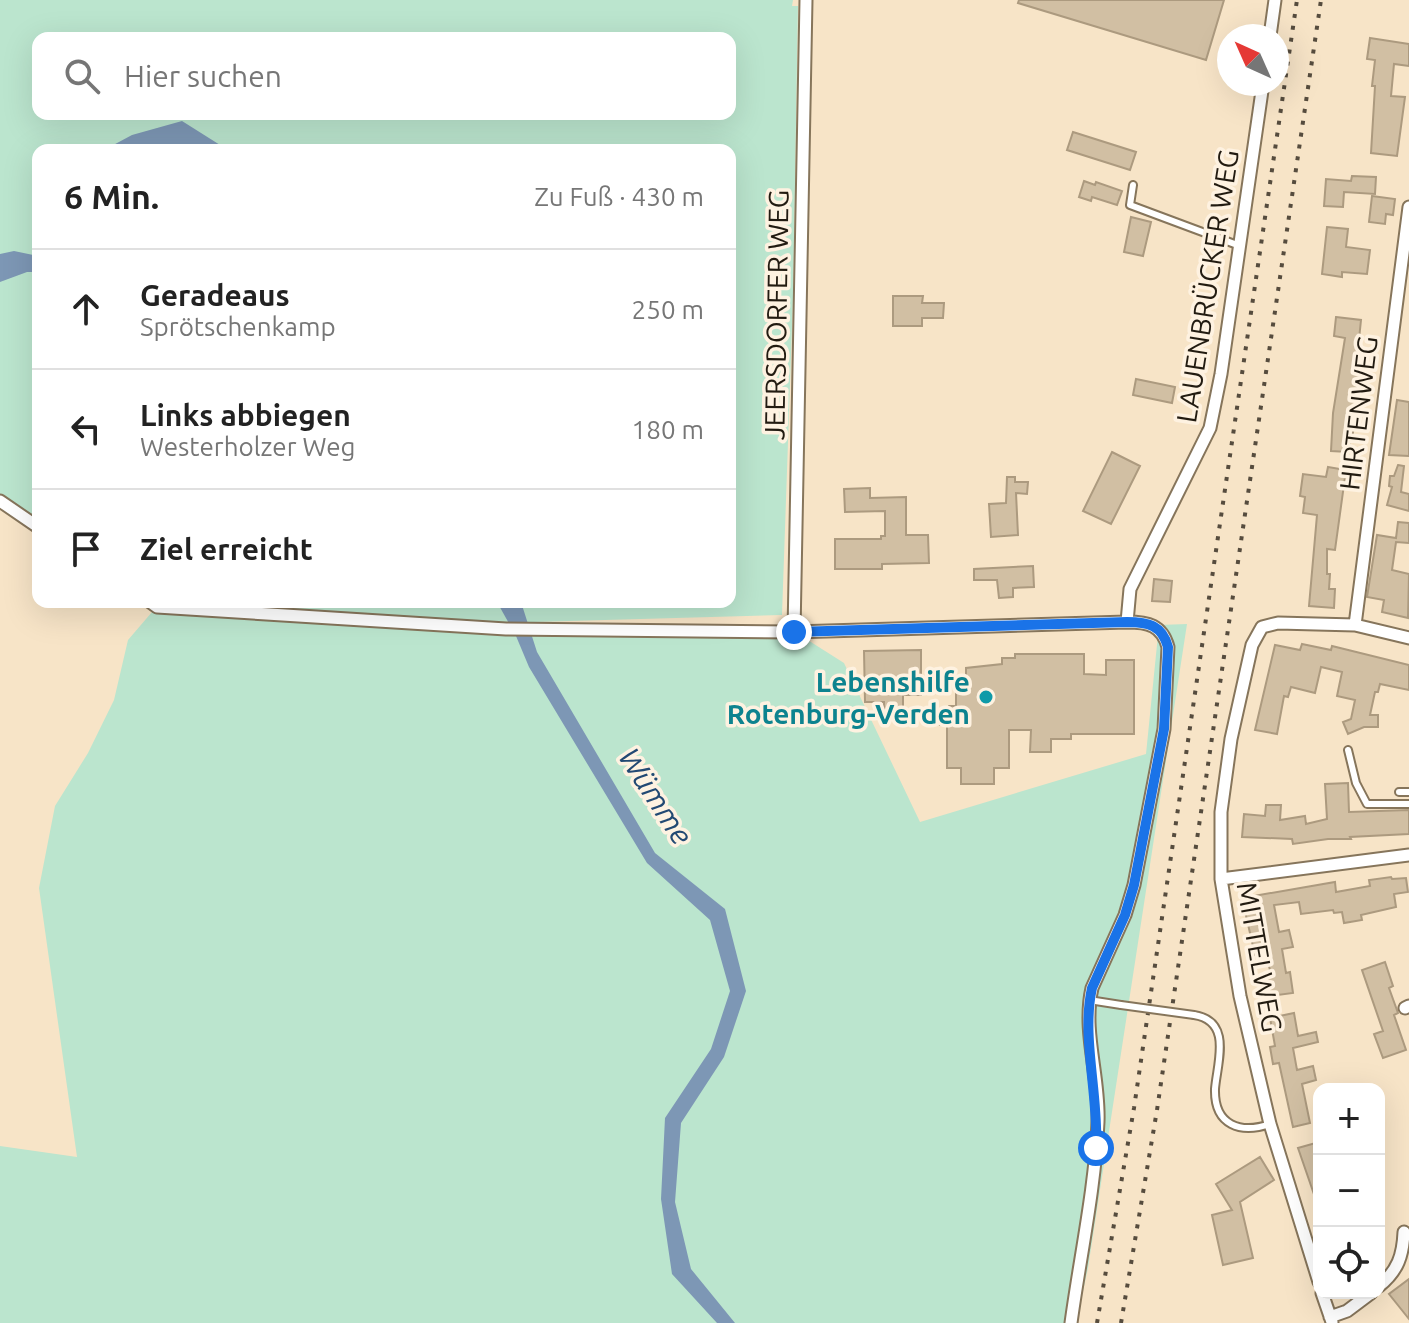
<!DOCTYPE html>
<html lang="de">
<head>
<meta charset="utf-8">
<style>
	body { margin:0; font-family:Ubuntu,sans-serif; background:#f6f6f6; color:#222 }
	.controls { position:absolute; right:24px; bottom:24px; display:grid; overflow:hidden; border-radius:16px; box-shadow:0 8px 32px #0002 }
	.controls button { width:72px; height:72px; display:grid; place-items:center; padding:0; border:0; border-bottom:2px solid #e0e0e0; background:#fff; color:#222; font:40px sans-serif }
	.compass { position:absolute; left:1217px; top:24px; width:72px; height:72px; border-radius:50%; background:#fff; box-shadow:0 8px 32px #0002; rotate:315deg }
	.stop { position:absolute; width:24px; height:24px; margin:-18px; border:6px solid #1a73e8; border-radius:50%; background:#fff }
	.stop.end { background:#1a73e8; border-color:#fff; box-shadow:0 2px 8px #0008 }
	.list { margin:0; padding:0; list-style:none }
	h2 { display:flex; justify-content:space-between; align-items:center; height:104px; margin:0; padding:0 32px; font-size:34px }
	h2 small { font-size:26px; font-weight:400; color:#767676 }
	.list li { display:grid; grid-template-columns:52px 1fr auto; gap:24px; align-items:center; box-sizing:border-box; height:120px; padding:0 32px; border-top:2px solid #e0e0e0 }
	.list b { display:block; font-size:30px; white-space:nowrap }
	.list p { margin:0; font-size:26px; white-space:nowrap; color:#767676 }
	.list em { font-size:26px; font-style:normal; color:#767676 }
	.icon { flex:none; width:44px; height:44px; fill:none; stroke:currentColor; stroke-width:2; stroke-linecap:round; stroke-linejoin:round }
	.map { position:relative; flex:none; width:1409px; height:1323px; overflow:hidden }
	.search { position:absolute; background:#fff; box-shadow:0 8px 32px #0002; left:32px; top:32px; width:704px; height:88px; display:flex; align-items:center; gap:20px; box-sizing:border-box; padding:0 28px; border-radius:16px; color:#767676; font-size:30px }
	.panel { position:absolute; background:#fff; box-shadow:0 8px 32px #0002; left:32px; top:144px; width:704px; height:464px; border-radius:16px }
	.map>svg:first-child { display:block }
	.green { fill:#bbe5ce; fill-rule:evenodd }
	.water { fill:#7d97b5 }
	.building { fill:#d1bfa3; stroke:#ac9a7f; stroke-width:2 }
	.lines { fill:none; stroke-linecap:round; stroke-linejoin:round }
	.service-casing { stroke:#86755b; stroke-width:10 }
	.minor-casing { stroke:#86755b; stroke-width:15 }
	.service { stroke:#fff; stroke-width:6 }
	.minor { stroke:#fff; stroke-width:11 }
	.rail { stroke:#564c3e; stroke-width:4; stroke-dasharray:4 8; stroke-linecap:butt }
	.service-bridge-casing { stroke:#86755b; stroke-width:10; stroke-linecap:butt }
	.service-bridge { stroke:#fff; stroke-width:6 }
	.route { stroke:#1a73e8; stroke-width:10 }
	.culture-dot { fill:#0f9aa8; stroke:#fef2e1; stroke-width:3 }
	.labels { text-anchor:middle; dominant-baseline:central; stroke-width:7; stroke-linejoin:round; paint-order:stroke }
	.street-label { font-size:28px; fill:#221b11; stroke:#fef2e1 }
	.culture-label { font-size:28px; font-weight:bold; fill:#0d838f; stroke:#fef2e1; text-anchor:end }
	.water-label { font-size:30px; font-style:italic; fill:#224973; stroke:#fef2e1 }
</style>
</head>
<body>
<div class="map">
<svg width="1409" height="1323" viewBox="0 0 1409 1323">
	<rect width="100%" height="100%" fill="#f7e4c7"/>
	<!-- green -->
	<path class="green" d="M0,0H793L792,6H798L793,298L782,615L501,623L156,602H730V150H38V520L0,494ZM38,38H730V114H38Z
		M158,610L516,636L518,639H532L530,635L803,637L844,663L920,822L1146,754L1159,625L1187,624L1088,1268L1076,1323H0V1146L77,1157L39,888L55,806L88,753L114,700L128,640L152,612Z"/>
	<!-- water -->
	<path class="water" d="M182,121L228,150H194L165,146L153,150H104L132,135Z
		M14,251L38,256V272H27L0,282V254Z
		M497,602H521L537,652L655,853L725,909L746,991L724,1057L681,1123L675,1202L691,1269L735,1323H717L672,1274L661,1199L665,1118L711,1049L730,991L710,920L647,863L529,667L516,636Z"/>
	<!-- building -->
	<path class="building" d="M1019,0H1224L1206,60L1018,3Z
		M1370,38L1409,44V66L1394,64L1391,96L1405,97L1397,156L1371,153L1375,86H1372L1375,60L1367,59Z
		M1073,132L1136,152L1130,170L1067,150Z
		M1352,176L1376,177L1375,194L1344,192L1343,207L1324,206L1326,179L1351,181Z
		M1084,181L1095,185L1096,182L1122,191L1117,205L1092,197L1091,201L1079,197Z
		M1372,196L1395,199L1393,215L1386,214L1385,224L1369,222Z
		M1131,217L1151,222L1143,256L1124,252Z
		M1327,227L1348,229L1346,247L1370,250L1367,274L1342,272V277L1322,274Z
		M893,296H923L922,303H944L943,318H922V326H893Z
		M1336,317L1361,320L1358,349L1366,351L1360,387L1364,388L1361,404L1356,403L1352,442H1350L1348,452L1331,451L1333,413L1345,338L1334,336Z
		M1136,379L1175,387L1172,403L1133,395Z
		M1397,400L1409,402V456L1389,455Z
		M1112,452L1140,466L1111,524L1083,511Z
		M1398,465L1404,466L1401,492L1409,494V511L1387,505L1392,487L1389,486L1390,476H1394Z
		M1328,467L1346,470L1335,550L1327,549V574H1330L1329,589H1335L1334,608L1309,606L1317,515L1303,513L1305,497L1300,496L1303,474L1326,477Z
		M1007,477H1015V482H1028L1027,494L1016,493L1018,535L991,537L989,504L1006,503Z
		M870,488V498L906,497V535H928L929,563L882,564V569H835V539H881V536H885V511L845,512L844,489Z
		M1398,522L1409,523V543L1396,542L1392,570L1409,574L1408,618L1382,612L1384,600L1367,597L1377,535L1396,538Z
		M1033,566L1034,587L1013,588V597L999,598L997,580H974V569Z
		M1154,579L1172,581L1170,602L1152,601Z
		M1302,644L1331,650L1332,646L1409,665V690L1380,684L1378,692H1375L1370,715H1378V727H1364L1348,734L1343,722L1351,719L1355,700L1337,696L1342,672L1321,667L1315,693L1291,687L1288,697L1284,696L1277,734L1255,730L1275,645L1300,650Z
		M921,650V695H903V714H884V702H865L864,651Z
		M1015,654H1084V674L1106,675V660H1134V734H1071V739H1051V752H1030L1031,730H1009V768H994V784H961V768H947V725H940V711H949V706H956V688H966V668L1002,664V658H1015Z
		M1348,783L1349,812L1409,810V834L1350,837L1351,839H1328L1293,844L1292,839L1242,837L1244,814L1265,816L1266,805H1281L1280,820L1305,816L1306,824L1327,819L1325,784Z
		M1391,877L1392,879L1406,878L1408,892L1394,894L1396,907L1361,915L1362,920L1344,923L1342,912L1334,913L1333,910L1301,914L1299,902L1274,905L1279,932L1289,930L1293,947L1282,949L1286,973L1290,972L1293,993L1263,997L1260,977L1271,975L1266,952L1255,955L1242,898L1335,882L1336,892L1370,886L1369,880Z
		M1385,962L1393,986L1389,988L1398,1013L1394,1015L1406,1050L1383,1058L1374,1034L1383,1031L1362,970Z
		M1294,1013L1298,1036L1316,1032L1318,1042L1293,1048L1297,1070L1313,1066L1316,1080L1302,1084L1310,1123L1293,1127L1279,1063L1273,1064L1270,1047L1275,1046L1270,1018Z
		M1319,1142V1203H1317L1298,1148Z
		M1260,1157L1274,1180L1240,1202L1253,1258L1223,1265L1212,1215L1232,1210L1216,1184Z
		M1409,1279V1319L1389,1294Z"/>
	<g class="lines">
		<defs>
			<path id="service" d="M1133,185L1130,205L1240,246
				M1348,750L1356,783L1367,804H1409
				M1399,792H1409
				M1089,1000L1121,1005
				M1194,1015C1233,1021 1217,1063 1215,1089C1214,1126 1241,1134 1270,1124"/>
			<path id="minor" d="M1270,36L1275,0
				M0,501L38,527
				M150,602L157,607L506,629L794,632L1127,622C1148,622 1162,625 1168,647L1164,729L1134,885L1125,915L1092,988C1082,1032 1100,1077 1098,1122C1095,1189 1080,1257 1071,1323
				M1127,622L1130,589L1210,428L1221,374L1263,84
				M1355,625L1409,207
				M794,632L806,0
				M1221,879L1409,855
				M1405,1008L1409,1006
				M1319,1282L1270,1124L1240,996L1221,879V812L1231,739L1252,645L1262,627L1278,623L1355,625L1409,638
				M1379,1286C1398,1271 1403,1255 1404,1232
				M1322,1293L1332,1322
				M1330,1317L1347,1311L1371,1293"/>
		</defs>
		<!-- service casing -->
		<use href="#service" class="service-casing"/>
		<!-- minor casing -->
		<use href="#minor" class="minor-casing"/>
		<!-- service -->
		<use href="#service" class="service"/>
		<!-- minor -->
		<use href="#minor" class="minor"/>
		<!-- rail -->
		<path class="rail" d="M1097,1323L1134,1108L1297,0
			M1121,1323L1157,1110L1321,0"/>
		<defs>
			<path id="service-bridge" d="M1121,1005L1194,1015"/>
		</defs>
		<!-- service-bridge casing -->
		<use href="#service-bridge" class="service-bridge-casing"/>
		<!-- service-bridge -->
		<use href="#service-bridge" class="service-bridge"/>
	</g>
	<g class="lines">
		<!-- route -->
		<path class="route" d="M794,632L1127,622C1148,622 1162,625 1168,647L1164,729L1134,885L1125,915L1092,988C1081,1037 1099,1096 1096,1148"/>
	</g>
	<!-- markers -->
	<circle class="culture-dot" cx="986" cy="697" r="8"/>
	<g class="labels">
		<!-- street labels -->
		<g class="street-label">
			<text transform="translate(1207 286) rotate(-81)">LAUENBRÜCKER WEG</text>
			<text transform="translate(776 315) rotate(-89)">JEERSDORFER WEG</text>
			<text transform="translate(1358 413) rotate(-83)">HIRTENWEG</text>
			<text transform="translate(1260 957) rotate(80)">MITTELWEG</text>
		</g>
		<!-- culture labels -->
		<g class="culture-label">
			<text x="970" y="681">Lebenshilfe<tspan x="970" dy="32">Rotenburg-Verden</tspan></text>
		</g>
		<!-- water labels -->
		<g class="water-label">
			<text transform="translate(656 796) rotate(57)">Wümme</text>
		</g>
	</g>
</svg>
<div class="controls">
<button>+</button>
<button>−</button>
<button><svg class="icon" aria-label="locate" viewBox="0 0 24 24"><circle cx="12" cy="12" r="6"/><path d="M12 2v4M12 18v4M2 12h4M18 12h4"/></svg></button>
</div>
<svg class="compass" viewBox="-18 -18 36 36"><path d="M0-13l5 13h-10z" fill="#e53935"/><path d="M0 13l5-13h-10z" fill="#767676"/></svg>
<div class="stop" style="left:1096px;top:1148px"></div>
<div class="stop end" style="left:794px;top:632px"></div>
<div class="search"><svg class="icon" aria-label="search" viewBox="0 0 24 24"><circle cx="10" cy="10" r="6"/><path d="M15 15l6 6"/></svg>Hier suchen</div>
<section class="panel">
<h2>6 Min.<small>Zu Fuß · 430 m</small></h2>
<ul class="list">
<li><svg class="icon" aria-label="ahead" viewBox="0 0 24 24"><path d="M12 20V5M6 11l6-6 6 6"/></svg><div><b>Geradeaus</b><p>Sprötschenkamp</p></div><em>250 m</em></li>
<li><svg class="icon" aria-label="left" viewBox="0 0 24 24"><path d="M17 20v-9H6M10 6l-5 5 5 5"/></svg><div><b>Links abbiegen</b><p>Westerholzer Weg</p></div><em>180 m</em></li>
<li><svg class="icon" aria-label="arrive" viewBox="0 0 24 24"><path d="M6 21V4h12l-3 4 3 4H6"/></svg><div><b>Ziel erreicht</b></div></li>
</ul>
</section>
</div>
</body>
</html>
